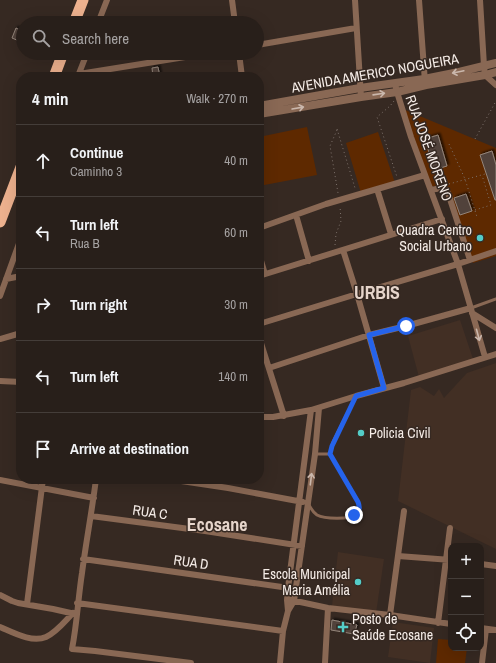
<!DOCTYPE html>
<html lang="en">
<head>
<meta charset="utf-8">
<style>
	body { margin:0; font-family:"Archivo Narrow",sans-serif; background:#302723; color:#f1f3f6 }
	.controls { position:absolute; right:12px; bottom:12px; display:grid; overflow:hidden; border-radius:8px; box-shadow:0 4px 16px #0002 }
	.controls button { width:36px; height:36px; display:grid; place-items:center; padding:0; border:0; border-bottom:1px solid #443d39; background:#281f1a; color:#f1f3f6; font:20px sans-serif }
	.stop { position:absolute; width:12px; height:12px; margin:-9px; border:3px solid #2563eb; border-radius:50%; background:#fff }
	.stop.end { background:#2563eb; border-color:#fff; box-shadow:0 1px 4px #0008 }
	.list { margin:0; padding:0; list-style:none }
	h2 { display:flex; justify-content:space-between; align-items:center; height:52px; margin:0; padding:0 16px; font-size:17px }
	h2 small { font-size:13px; font-weight:400; color:#a5a2a2 }
	.list li { display:grid; grid-template-columns:26px 1fr auto; gap:12px; align-items:center; box-sizing:border-box; height:72px; padding:0 16px; border-top:1px solid #443d39 }
	.list b { display:block; font-size:15px; white-space:nowrap }
	.list p { margin:0; font-size:13px; white-space:nowrap; color:#a5a2a2 }
	.list em { font-size:13px; font-style:normal; color:#a5a2a2 }
	.icon { flex:none; width:22px; height:22px; fill:none; stroke:currentColor; stroke-width:2; stroke-linecap:round; stroke-linejoin:round }
	.map { position:relative; flex:none; width:496px; height:663px; overflow:hidden }
	.search { position:absolute; background:#281f1a; box-shadow:0 4px 16px #0002; left:16px; top:16px; width:248px; height:44px; display:flex; align-items:center; gap:10px; box-sizing:border-box; padding:0 14px; border-radius:22px; color:#a5a2a2; font-size:15px }
	.panel { position:absolute; background:#281f1a; box-shadow:0 4px 16px #0002; left:16px; top:72px; width:248px; height:412px; border-radius:16px }
	.map>svg:first-child { display:block }
	.built { fill:#422f24 }
	.green { fill:#5e2900 }
	.building { fill:#51433b; stroke:#93847a; filter:url(#shadow) }
	.lines { fill:none; stroke-linecap:round; stroke-linejoin:round }
	.path { stroke:#7e726c; stroke-width:1; stroke-dasharray:1 3; stroke-linecap:butt }
	.service { stroke:#896854; stroke-width:3 }
	.minor { stroke:#896854; stroke-width:6 }
	.tertiary { stroke:#896854; stroke-width:8 }
	.trunk { stroke:#edb18e; stroke-width:11 }
	.oneway { stroke:#cab7ac }
	.route { stroke:#2563eb; stroke-width:5 }
	.poi-dot { fill:#54cdc8; stroke:#362922; stroke-width:1.5 }
	.labels { text-anchor:middle; dominant-baseline:central; stroke-width:3; stroke-linejoin:round; paint-order:stroke }
	.street-label { font-size:14px; fill:#f5ece7; stroke:#362922 }
	.poi-label { font-size:14px; fill:#f5ece7; stroke:#362922; text-anchor:end }
	.district-label { font-size:18px; font-weight:bold; fill:#e6d5cb; stroke:#362922 }
</style>
</head>
<body>
<div class="map">
<svg width="496" height="663" viewBox="0 0 496 663">
	<defs>
		<filter id="shadow"><feDropShadow dx="2" dy="-2" stdDeviation="1" flood-color="#0009"/></filter>
	</defs>
	<rect width="100%" height="100%" fill="#362922"/>
	<!-- built -->
	<path class="built" d="M460,320L473,359L419,377L408,336Z
		M496,363V549L398,501L411,390L420,387L434,396L439,389L444,398L467,373Z
		M338,552L384,559L376,613L332,606Z
		M393,622L434,628L430,663L388,657Z"/>
	<!-- green -->
	<path class="green" d="M403,109L496,148V256L473,263L446,183L427,188Z
		M307,127L317,175L259,186V137Z
		M378,132L395,183L361,193L346,143Z
		M438,639L451,640V648H467L465,663H436Z"/>
	<!-- building -->
	<path class="building" d="M16,28L23,32L19,41L12,38Z
		M158,67L160,77H153L152,68Z
		M438,135L447,166L434,170L425,139Z
		M492,151L496,165V200H495L480,155Z
		M466,194L472,211L460,215L454,198Z
		M332,620L357,625L354,634L331,630Z"/>
	<g class="lines">
		<!-- path -->
		<path class="path" d="M394,101L390,106L377,117L397,177
			M337,129L355,188
			M337,130L330,146L338,193
			M475,139L496,101
			M449,144L465,179L477,217
			M449,184L485,174
			M475,210L491,205L482,175
			M335,245L336,234L341,221L340,206"/>
		<!-- service -->
		<path class="service" d="M471,308L496,299
			M315,454H330
			M309,505C311,509 313,512 317,515C324,519 350,520 357,514C361,510 360,505 358,501L330,454L333,442L356,396"/>
		<!-- minor -->
		<path class="minor" d="M232,0L235,23
			M355,0L361,97
			M419,0L425,82
			M480,0L484,66L485,75L496,85
			M98,23L107,0
			M257,45L356,28
			M239,53L242,77
			M79,74L210,53
			M78,76L87,53
			M395,84L397,92L411,137L458,264L485,357
			M377,189L391,234
			M431,190C437,189 444,186 448,193L470,260
			M296,215L309,261
			M259,228L326,204L425,175
			M343,250L357,294L384,388
			M259,254L265,274
			M259,276L442,219
			M6,279L21,276
			M0,296L21,238
			M472,313L496,328
			M259,324L357,294L458,264L496,251
			M259,337L284,416
			M0,339L21,333
			M269,368L369,335L406,326L471,308
			M0,381L21,382
			M259,417H273L311,410L356,396L404,383L496,354
			M96,479C92,511 86,542 82,573C78,599 77,624 72,649L95,651L191,663
			M168,479L228,488L303,502
			M0,480L94,498
			M91,516L205,531L302,546
			M398,556L451,560
			M83,559L296,589
			M481,564L496,566
			M0,595L12,601L18,603L53,609L75,614
			M291,600L328,608L390,615L451,624
			M77,603L283,631
			M27,604L43,479
			M288,611L294,601L315,454L319,408
			M390,615L404,511
			M438,623L450,528
			M0,627C14,633 32,643 46,637C57,632 65,621 73,613
			M481,628L496,630
			M280,663L283,631L288,611L287,600L288,588L311,410
			M325,663L328,608
			M482,663L486,629"/>
		<!-- tertiary -->
		<path class="tertiary" d="M259,106L360,88L424,79L459,72L496,63
			M259,114L361,97L397,92L426,85L485,75L496,72"/>
		<!-- trunk -->
		<path class="trunk" d="M74,23L83,0
			M54,77L63,53
			M0,222L21,167"/>
	</g>
	<!-- one-way arrows -->
	<defs><path id="oneway-shaft" d="M-6 0H5M1.5-3L5.5 0L1.5 3" fill="none" stroke-width="1.6" stroke-linecap="round" stroke-linejoin="round"/></defs>
	<g class="oneway">
		<use href="#oneway-shaft" transform="translate(458 72) rotate(168)"/>
		<use href="#oneway-shaft" transform="translate(379 94) rotate(-8)"/>
		<use href="#oneway-shaft" transform="translate(298 108) rotate(-10)"/>
		<use href="#oneway-shaft" transform="translate(478 335) rotate(75)"/>
		<use href="#oneway-shaft" transform="translate(311 479) rotate(-83)"/>
	</g>
	<g class="lines">
		<!-- route -->
		<path class="route" d="M354,515C360,513 360,507 358,502L330,454L332,446L356,396L384,388L369,335L406,326"/>
	</g>
	<!-- markers -->
	<g class="poi-dot">
		<circle cx="480" cy="238" r="4"/>
		<circle cx="361" cy="433" r="4"/>
		<circle cx="358" cy="582" r="4"/>
		<path d="M341 621h4v4h4v4h-4v4h-4v-4h-4v-4h4z"/>
	</g>
	<g class="labels">
		<!-- street labels -->
		<g class="street-label">
			<text transform="translate(375 73) rotate(-10)">AVENIDA AMERICO NOGUEIRA</text>
			<text transform="translate(429 148) rotate(70)">RUA JOSÉ MORENO</text>
			<text transform="translate(150 512) rotate(8)">RUA C</text>
			<text transform="translate(191 562) rotate(8)">RUA D</text>
		</g>
		<!-- poi labels -->
		<g class="poi-label">
			<text x="472" y="230">Quadra Centro<tspan x="472" dy="16">Social Urbano</tspan></text>
			<text x="369" y="433" text-anchor="start">Policia Civil</text>
			<text x="350" y="574">Escola Municipal<tspan x="350" dy="16">Maria Amélia</tspan></text>
			<text x="352" y="619" text-anchor="start">Posto de<tspan x="352" dy="16">Saúde Ecosane</tspan></text>
		</g>
		<!-- district labels -->
		<g class="district-label">
			<text x="377" y="292">URBIS</text>
			<text x="217" y="524">Ecosane</text>
		</g>
	</g>
</svg>
<div class="controls">
<button>+</button>
<button>−</button>
<button><svg class="icon" aria-label="locate" viewBox="0 0 24 24"><circle cx="12" cy="12" r="6"/><path d="M12 2v4M12 18v4M2 12h4M18 12h4"/></svg></button>
</div>
<div class="stop" style="left:406px;top:326px"></div>
<div class="stop end" style="left:354px;top:515px"></div>
<div class="search"><svg class="icon" aria-label="search" viewBox="0 0 24 24"><circle cx="10" cy="10" r="6"/><path d="M15 15l6 6"/></svg>Search here</div>
<section class="panel">
<h2>4 min<small>Walk · 270 m</small></h2>
<ul class="list">
<li><svg class="icon" aria-label="ahead" viewBox="0 0 24 24"><path d="M12 20V5M6 11l6-6 6 6"/></svg><div><b>Continue</b><p>Caminho 3</p></div><em>40 m</em></li>
<li><svg class="icon" aria-label="left" viewBox="0 0 24 24"><path d="M17 20v-9H6M10 6l-5 5 5 5"/></svg><div><b>Turn left</b><p>Rua B</p></div><em>60 m</em></li>
<li><svg class="icon" aria-label="right" viewBox="0 0 24 24"><path d="M7 20v-9h11M14 6l5 5-5 5"/></svg><div><b>Turn right</b></div><em>30 m</em></li>
<li><svg class="icon" aria-label="left" viewBox="0 0 24 24"><path d="M17 20v-9H6M10 6l-5 5 5 5"/></svg><div><b>Turn left</b></div><em>140 m</em></li>
<li><svg class="icon" aria-label="arrive" viewBox="0 0 24 24"><path d="M6 21V4h12l-3 4 3 4H6"/></svg><div><b>Arrive at destination</b></div></li>
</ul>
</section>
</div>
</body>
</html>
